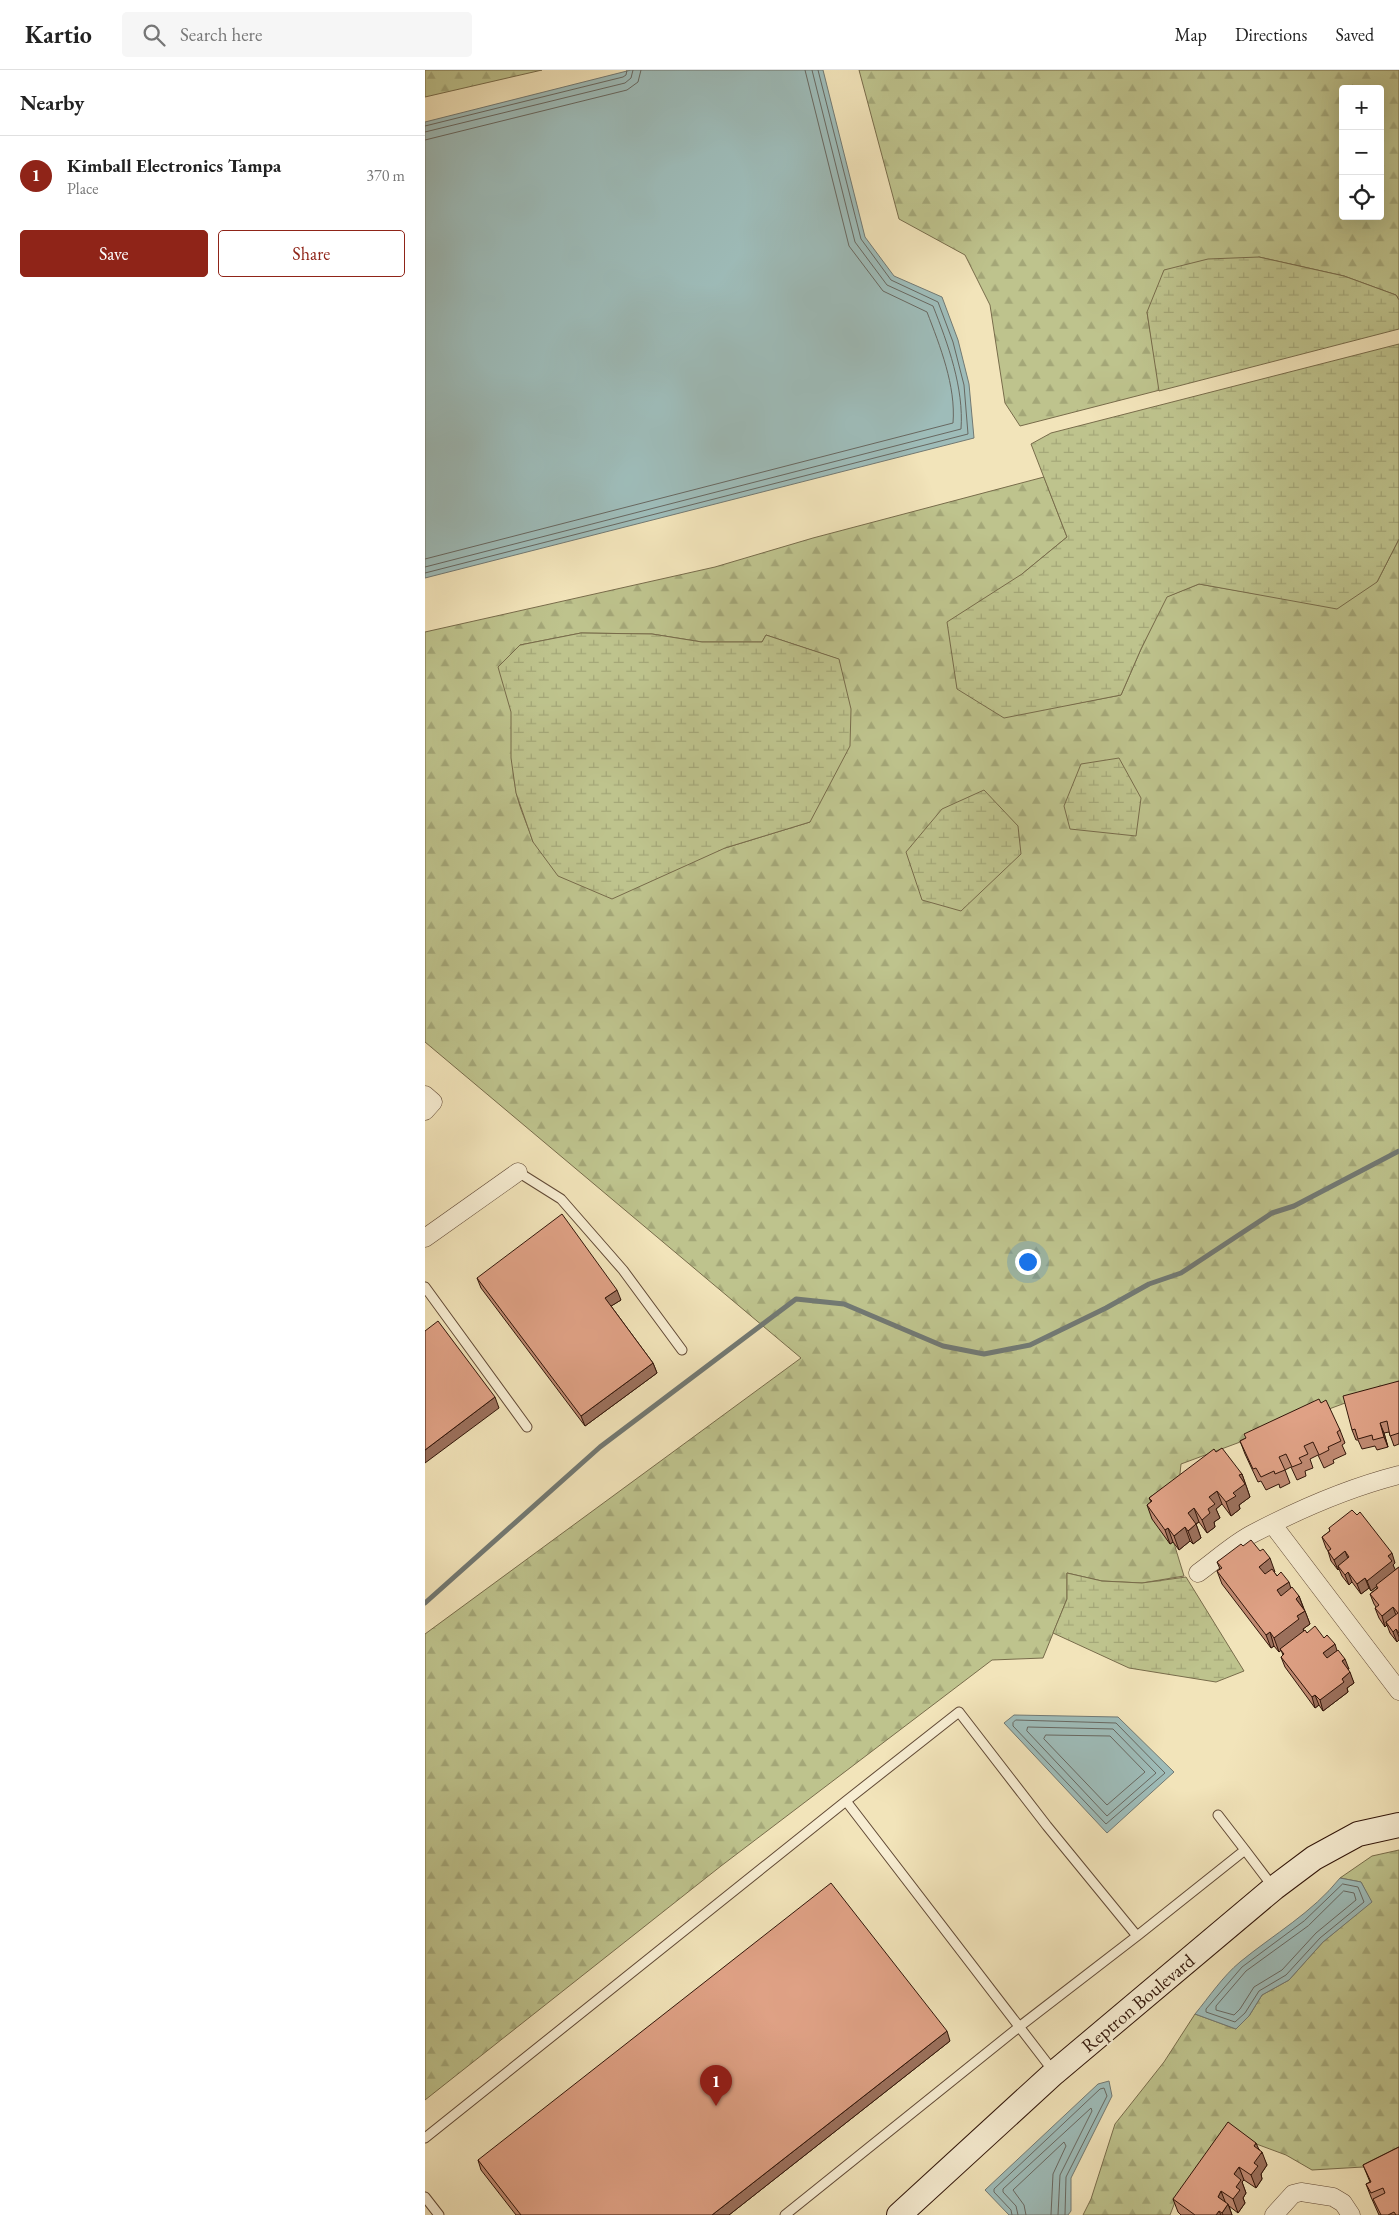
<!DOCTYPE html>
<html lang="en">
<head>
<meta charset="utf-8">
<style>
	body { margin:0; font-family:"EB Garamond",serif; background:#f6f6f6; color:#222 }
	.controls { position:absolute; right:15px; top:15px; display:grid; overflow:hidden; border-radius:5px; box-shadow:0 5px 20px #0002 }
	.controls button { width:45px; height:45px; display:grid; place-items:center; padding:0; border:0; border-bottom:1px solid #e0e0e0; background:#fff; color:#222; font:25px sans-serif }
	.you { position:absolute; left:602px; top:1191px; width:18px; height:18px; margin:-12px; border:4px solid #fff; border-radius:50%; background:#1a73e8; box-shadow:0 0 0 8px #1a73e833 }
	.badge { display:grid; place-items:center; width:32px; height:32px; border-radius:50%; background:#8f2418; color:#fff; font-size:16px; font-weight:700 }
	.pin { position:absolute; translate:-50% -41px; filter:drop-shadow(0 1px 2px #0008) }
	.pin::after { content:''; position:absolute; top:26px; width:18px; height:15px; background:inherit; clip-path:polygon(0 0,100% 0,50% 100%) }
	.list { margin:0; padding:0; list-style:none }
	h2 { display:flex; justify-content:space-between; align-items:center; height:65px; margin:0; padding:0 20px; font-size:21px }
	h2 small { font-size:16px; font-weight:400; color:#767676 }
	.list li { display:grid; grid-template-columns:32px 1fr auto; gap:15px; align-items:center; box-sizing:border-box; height:80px; padding:0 20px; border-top:1px solid #e0e0e0 }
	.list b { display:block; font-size:19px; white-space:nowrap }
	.list p { margin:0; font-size:16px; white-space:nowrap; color:#767676 }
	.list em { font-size:16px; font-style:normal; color:#767676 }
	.actions { display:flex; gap:10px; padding:15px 20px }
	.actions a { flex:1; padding:11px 0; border:1px solid #8f2418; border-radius:5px; text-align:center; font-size:18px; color:#8f2418 }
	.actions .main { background:#8f2418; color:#fff }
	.icon { flex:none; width:28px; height:28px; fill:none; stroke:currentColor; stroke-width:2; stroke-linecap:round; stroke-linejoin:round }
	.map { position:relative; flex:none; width:974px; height:2145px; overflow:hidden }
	header { display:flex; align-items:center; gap:30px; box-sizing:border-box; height:70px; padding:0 25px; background:#fff; border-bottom:1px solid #e0e0e0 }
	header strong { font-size:24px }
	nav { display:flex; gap:28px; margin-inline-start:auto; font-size:18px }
	.search { width:350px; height:45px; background:#f6f6f6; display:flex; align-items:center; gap:12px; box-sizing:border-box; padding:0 18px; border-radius:5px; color:#767676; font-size:19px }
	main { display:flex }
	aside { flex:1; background:#fff }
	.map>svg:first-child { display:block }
	.forest { fill:url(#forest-firs); stroke:#786c4b; fill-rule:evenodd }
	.wetland { fill:url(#wetland-marsh); stroke:#786c4b }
	.water { fill:#9ebcb9; stroke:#727973 }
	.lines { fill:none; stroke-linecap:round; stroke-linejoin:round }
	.shore { stroke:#686861; stroke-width:1 }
	.stream { stroke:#727973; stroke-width:5 }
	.lane-casing { stroke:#614935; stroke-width:11 }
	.street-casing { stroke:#614935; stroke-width:19 }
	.secondary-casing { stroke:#311509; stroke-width:26 }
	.lane { stroke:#f7edd2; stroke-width:9 }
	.street { stroke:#f7edd2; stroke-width:18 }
	.secondary { stroke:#f7edd2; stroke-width:24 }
	.wall { fill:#c08a72; stroke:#311509 }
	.shaded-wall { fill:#9c715d; stroke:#311509 }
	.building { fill:#dfa185; stroke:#311509 }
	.labels { text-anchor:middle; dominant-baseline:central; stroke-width:4; stroke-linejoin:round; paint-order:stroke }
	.street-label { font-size:19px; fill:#311509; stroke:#f7edd2 }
</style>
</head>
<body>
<header>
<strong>Kartio</strong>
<div class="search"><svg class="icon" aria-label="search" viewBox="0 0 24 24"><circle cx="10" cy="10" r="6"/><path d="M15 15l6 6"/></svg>Search here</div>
<nav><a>Map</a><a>Directions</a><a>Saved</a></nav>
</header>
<main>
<aside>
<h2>Nearby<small></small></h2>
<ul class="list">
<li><span class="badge">1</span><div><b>Kimball Electronics Tampa</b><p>Place</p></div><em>370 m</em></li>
</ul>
<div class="actions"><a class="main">Save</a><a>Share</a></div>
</aside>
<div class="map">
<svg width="974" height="2145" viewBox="0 0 974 2145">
	<defs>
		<pattern id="forest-firs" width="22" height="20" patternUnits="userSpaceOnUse" patternTransform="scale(1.25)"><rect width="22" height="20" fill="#bec38d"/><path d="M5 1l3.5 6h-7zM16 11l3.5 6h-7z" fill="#a4a778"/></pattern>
		<pattern id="wetland-marsh" width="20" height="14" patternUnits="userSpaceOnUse" patternTransform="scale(1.25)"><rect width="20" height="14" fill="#bec38d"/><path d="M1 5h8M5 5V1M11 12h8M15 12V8" fill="none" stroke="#a4a778"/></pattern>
	</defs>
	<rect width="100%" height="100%" fill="#f2e4ba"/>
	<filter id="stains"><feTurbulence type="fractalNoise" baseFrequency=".004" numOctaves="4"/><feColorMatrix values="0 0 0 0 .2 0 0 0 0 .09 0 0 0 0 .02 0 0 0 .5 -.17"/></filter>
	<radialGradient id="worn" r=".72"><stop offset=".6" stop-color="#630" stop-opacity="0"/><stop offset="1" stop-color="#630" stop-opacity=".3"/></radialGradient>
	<!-- forest -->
	<path class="forest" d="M0,0H117L0,27Z
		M434,0H974V230L971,225L919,206L834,187L722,242L735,320L595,356L580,333L565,235L540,185L474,149ZM918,19H955V146H918Z
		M619,407L642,467L597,504L643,635L696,625L716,579L741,527L774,514L832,524L952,512L974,469V1313L756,1394L748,1470L759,1506L717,1513L677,1511L642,1503V1529L618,1588L567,1590L296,1796L0,2030V1564L376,1288L0,972V562L290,497L388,468ZM156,563L227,564L277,572H337L341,565L413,589L385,752L300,778L108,772C103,755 94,738 91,721C82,671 89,624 95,575Z
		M974,1780V2080L938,2097L887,2100L861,2085L807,2065L750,2132L745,2145H658L666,2129L690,2054L739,1992L770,1944L811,1959L824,1946L837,1925L864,1910L898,1872L946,1832L936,1812L915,1808L947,1786Z"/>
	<!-- wetland -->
	<path class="wetland" d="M834,187L919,206L971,225L974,230V259L734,321L722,242L739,200L783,189Z
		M974,274V469L952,512L912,539L774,514L742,527L716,579L696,625L579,648L532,619L522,552L597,504L642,467L606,374L626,363Z
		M156,563L227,564L277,572H337L341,565L414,589L426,639L425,676L385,752L300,778L187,829L133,806L108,772L91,723L86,688V642L73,597L95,575Z
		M694,688L716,728L711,766L645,759L639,736L656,694Z
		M559,720L593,756L596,784L536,841L497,830L481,782L517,739Z
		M642,1503L677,1511L717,1513L761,1507L819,1601L791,1612L704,1598L628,1563L642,1529Z"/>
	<!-- water -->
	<path class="water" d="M206,0H398L440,167L469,206L517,227L533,270L544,314L549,368L0,508V52Z
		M589,1645L693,1647L749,1702L682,1763L579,1653Z
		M915,1808L936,1812L947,1832L898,1872L864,1910L837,1925L824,1946L811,1959L770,1944C784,1927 798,1906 815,1892C849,1864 887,1843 915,1808Z
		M684,2011L687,2026L646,2108V2141L643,2145H584L560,2120L673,2014Z"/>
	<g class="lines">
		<!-- shore -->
		<path class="shore" d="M0,56L198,7L201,5L202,0
			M0,62L200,13L206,8L208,0
			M0,70L202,20L213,12L216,0
			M0,489L528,353C531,316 515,276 502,242L458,221L424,176L380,0
			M0,497L536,359C539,318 523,274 508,236L462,215L430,172L387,0
			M0,503L543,364L539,315L528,272L513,232L466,210L436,169L393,0
			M591,1650L691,1653L740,1703L681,1754L588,1656V1653Z
			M603,1657L688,1659L731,1703L682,1746L602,1661Z
			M621,1665L685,1666L720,1702L682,1735L619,1669Z
			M918,1814L933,1817L939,1832L895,1868L861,1905L834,1921L820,1943L810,1952L781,1942V1939L817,1897L879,1851Z
			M919,1821L929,1823L931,1830L891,1863L857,1900L829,1917L815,1939L809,1945L791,1940V1936L821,1901L883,1856Z
			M587,2145L586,2140L569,2122V2119L675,2019L679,2018L682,2026L641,2107L640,2145
			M593,2145L591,2136L578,2122V2119L666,2038L667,2041L635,2105L633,2145
			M601,2145L599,2135L588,2120L639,2072L641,2076L628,2104L626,2145"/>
		<!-- stream -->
		<path class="stream" d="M0,1533L175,1377L371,1229L419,1234L518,1276L559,1284L605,1275L681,1238L724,1214L756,1203L847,1143L869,1136L974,1081"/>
		<defs>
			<path id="lane" d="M93,1102L136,1129L198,1200L257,1280
				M0,1217L102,1357
				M421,1731L629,2002
				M793,1745L820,1780
				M712,1866L820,1780L848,1817
				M0,2068L421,1731L534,1642L622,1756L712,1866L594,1957L360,2145
				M0,2127L14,2145"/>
			<path id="street" d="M0,1025L8,1032L0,1041
				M0,1168L93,1102
				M848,1455L974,1621
				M773,1503C791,1490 809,1473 829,1463C875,1439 923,1418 974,1405
				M849,2145L868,2124L876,2122L908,2127L918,2133L926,2145"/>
			<path id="secondary" d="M474,2145L629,2003L849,1818L889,1788L933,1764L974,1755"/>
		</defs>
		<!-- lane casing -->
		<use href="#lane" class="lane-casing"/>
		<!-- street casing -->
		<use href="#street" class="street-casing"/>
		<!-- secondary casing -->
		<use href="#secondary" class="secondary-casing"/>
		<!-- lane -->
		<use href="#lane" class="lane"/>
		<!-- street -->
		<use href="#street" class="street"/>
		<!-- secondary -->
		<use href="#secondary" class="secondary"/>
	</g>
	<!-- wall -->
	<path class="wall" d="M52,1208L196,1230L186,1236L228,1293L232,1303L160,1356L56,1218Z
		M974,1311V1374L969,1376L964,1362L959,1363L963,1377L952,1380L950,1376L937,1379L933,1370H931L927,1360Z
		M896,1333L915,1360L920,1373L917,1375L921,1384L908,1390L909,1393L899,1398L893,1385L885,1389L888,1398L880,1401L881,1406L872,1410L866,1397L860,1400L865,1413L855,1418L854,1414L841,1420L836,1411L833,1412L820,1384L815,1371Z
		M791,1382L817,1404L825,1427L814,1435L815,1439L806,1446L797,1434L791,1439L795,1448L789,1452L790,1457L782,1463L774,1452L771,1454L776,1468L768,1474L765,1471L754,1480L748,1472L745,1474L727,1449L722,1435L726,1432L724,1428Z
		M904,1458L970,1493L968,1495L970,1500L974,1497V1570L972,1572L965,1563L962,1555L960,1557L954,1548L950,1538L951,1537L949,1534L945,1524L952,1518V1516L946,1521L944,1518L936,1524L927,1512L924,1515L917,1506L914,1499L913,1500L906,1491L903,1481L901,1478L897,1467L905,1461Z
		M818,1476L850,1502H849L852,1506L874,1526L885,1554L878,1559L879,1561L882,1563L899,1568L912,1581L924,1599L923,1600L929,1613L922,1618L923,1622L898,1641L894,1635L890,1638L860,1597L856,1587L858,1585L856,1580L854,1582L849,1576L846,1578L797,1514L792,1501L795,1499L792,1492Z
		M525,1971L304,2145H91L56,2100L53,2090Z
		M974,2077V2145H954L946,2127L941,2114L945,2112L938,2095Z
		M834,2079L842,2095L836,2104L837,2109L831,2118L819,2110L817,2112L821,2123L818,2128L820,2133L813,2143L804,2136L807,2145H756L753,2142L748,2129Z"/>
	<!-- shaded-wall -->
	<path class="shaded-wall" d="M192,1220L196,1230L183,1238L180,1228Z
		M228,1293L232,1303L160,1356L156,1346Z
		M70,1327L74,1338L0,1393V1380Z
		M955,1353L959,1363L963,1377L959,1367Z
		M817,1404L825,1427L814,1435L815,1439L806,1446L801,1432L808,1423L814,1405Z
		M792,1421L797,1434L791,1439L795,1448L789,1452L790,1457L782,1463L777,1450L784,1427Z
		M769,1438L774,1452L767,1456L763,1443Z
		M771,1454L776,1468L768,1474L763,1461Z
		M760,1457L765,1471L754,1480L749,1466Z
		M743,1458L748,1472L745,1474L740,1460Z
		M920,1481L924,1491L913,1496L914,1499L913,1500L909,1490Z
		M967,1483L970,1493L968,1495L971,1501L946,1521L942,1511L963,1486Z
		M845,1488L850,1502L839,1510L834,1497Z
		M923,1502L927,1512L924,1515L920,1505Z
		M940,1508L944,1518L936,1524L932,1514Z
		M864,1512L868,1525L857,1534L852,1520Z
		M874,1526L879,1540L871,1529Z
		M968,1537L972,1548L961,1552L962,1555L960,1557L957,1546Z
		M880,1541L885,1554L878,1559L879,1562L854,1582L849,1568L872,1546Z
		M971,1559L974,1567V1570L972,1572L968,1562Z
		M845,1562L849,1576L846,1578L841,1565Z
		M910,1574L913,1584L902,1593L898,1583Z
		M920,1589L924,1599L920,1602L917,1591Z
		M925,1602L929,1613L922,1618L923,1622L898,1641L895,1630L917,1609Z
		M890,1625L894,1635L890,1638L887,1627Z
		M522,1961L525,1971L304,2145H287Z
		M831,2073L836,2084L837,2082L842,2095L836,2104L837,2109L831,2118L826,2105L829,2093V2076Z
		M814,2097L819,2110L817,2112L821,2123L818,2128L820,2133L813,2143L808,2129L809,2104Z
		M796,2121L801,2134L793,2127Z
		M803,2134L807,2145H798L797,2143Z
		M794,2141L796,2145H791Z"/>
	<!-- building -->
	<path class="building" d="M137,1144L192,1220L180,1228L228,1293L156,1346L52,1208Z
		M13,1251L70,1327L0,1380V1261Z
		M974,1311V1363L965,1366L962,1351L955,1353L959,1367L948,1370L947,1365L933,1369L930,1359L927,1360L918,1326Z
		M894,1329L896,1333L901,1330L915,1360L912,1362L916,1371L903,1377L904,1380L894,1385L888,1372L879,1376L883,1384L874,1388L877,1393L867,1397L861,1384L854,1387L860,1400L850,1404L849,1401L836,1407L831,1398L828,1399L815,1371L821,1368L819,1364Z
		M797,1378L817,1404L814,1405L820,1414L808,1423L811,1426L801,1432L792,1421L784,1427L790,1434L783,1439L785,1443L777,1450L769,1438L763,1443L771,1454L763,1461L760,1457L749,1466L743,1458L740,1460L722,1435L727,1431L724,1428L789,1379L791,1382Z
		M927,1440L932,1445L935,1442L967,1483L963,1486L967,1491L942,1511L940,1508L932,1514L923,1502L920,1505L913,1496L924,1487L920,1481L909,1490L903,1481L906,1479L897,1467L905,1461L904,1458Z
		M826,1470L835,1481L838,1479L845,1488L834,1497L840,1504L847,1499L852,1506L856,1502L864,1512L852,1520L856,1526L867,1517L874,1526L871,1529L880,1541L872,1546L874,1549L849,1568L845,1562L841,1565L792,1501L797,1498L792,1492L816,1474L818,1476Z
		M974,1497V1563L971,1559L968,1562L961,1552L973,1543L968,1537L957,1546L950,1538L954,1535L945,1524L953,1518L951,1515Z
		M890,1556L899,1568L902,1565L910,1574L898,1583L902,1588L913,1580L920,1589L917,1591L925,1602L917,1609L919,1612L895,1630L890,1625L887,1627L856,1587L859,1584L855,1579L880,1560L882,1563Z
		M406,1813L522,1961L287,2145H96L53,2090Z
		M803,2052L831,2073L829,2076L837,2082L829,2093L833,2096L826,2105L814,2097L809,2104L816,2110L811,2117L815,2120L808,2129L796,2121L793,2127L803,2134L797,2143L794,2141L791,2145H770L748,2129Z
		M974,2077V2145H971L969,2142L963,2145H956L948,2129L960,2123L958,2118L946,2123L941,2114L946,2112L938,2095Z"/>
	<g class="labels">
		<!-- street labels -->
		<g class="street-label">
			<text transform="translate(713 1933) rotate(-40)">Reptron Boulevard</text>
		</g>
	</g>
	<rect width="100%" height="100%" filter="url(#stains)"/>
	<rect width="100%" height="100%" fill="url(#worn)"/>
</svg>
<div class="controls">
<button>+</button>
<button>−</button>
<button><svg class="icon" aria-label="locate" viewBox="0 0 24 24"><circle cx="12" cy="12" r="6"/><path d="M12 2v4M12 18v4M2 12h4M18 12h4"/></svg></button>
</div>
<div class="you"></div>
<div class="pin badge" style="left:291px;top:2036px">1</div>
</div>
</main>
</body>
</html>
